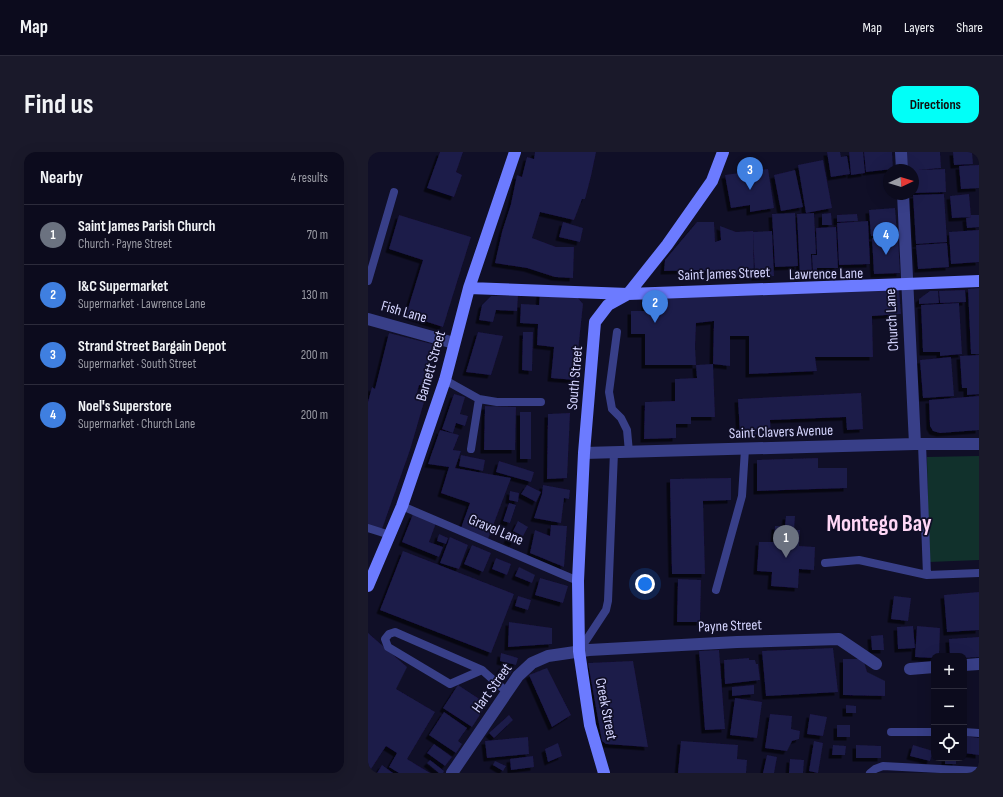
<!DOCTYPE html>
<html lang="en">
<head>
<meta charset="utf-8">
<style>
	body { margin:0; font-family:"Sofia Sans Condensed",sans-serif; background:#1a192a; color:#f1f3f6 }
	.controls { position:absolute; right:12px; bottom:12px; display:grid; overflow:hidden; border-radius:8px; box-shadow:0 4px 16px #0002 }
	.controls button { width:36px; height:36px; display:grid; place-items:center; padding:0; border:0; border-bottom:1px solid #2c2b3b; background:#0c0b1d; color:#f1f3f6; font:20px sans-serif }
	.compass { position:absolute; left:515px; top:12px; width:36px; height:36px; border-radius:50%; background:#0c0b1d; box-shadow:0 4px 16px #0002; rotate:86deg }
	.you { position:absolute; left:277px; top:432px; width:14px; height:14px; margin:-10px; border:3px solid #fff; border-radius:50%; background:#1a73e8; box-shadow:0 0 0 6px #1a73e833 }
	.badge { display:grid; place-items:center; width:26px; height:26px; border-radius:50%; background:#01fff8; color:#fff; font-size:13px; font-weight:700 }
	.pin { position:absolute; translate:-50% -33px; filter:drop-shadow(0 1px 2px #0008) }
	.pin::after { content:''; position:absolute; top:21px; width:14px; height:12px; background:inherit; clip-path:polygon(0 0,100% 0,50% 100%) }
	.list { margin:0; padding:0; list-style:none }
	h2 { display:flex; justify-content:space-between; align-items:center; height:52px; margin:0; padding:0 16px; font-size:17px }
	h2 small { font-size:13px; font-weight:400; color:#9a9ba4 }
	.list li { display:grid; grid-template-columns:26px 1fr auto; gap:12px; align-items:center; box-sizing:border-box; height:60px; padding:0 16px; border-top:1px solid #2c2b3b }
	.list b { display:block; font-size:15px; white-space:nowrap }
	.list p { margin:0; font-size:13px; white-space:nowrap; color:#9a9ba4 }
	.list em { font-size:13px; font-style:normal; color:#9a9ba4 }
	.icon { flex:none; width:22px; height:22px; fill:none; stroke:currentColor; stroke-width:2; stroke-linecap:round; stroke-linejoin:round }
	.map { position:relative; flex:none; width:611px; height:621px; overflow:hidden; border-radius:12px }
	header { display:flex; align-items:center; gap:24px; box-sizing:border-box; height:56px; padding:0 20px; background:#0c0b1d; border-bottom:1px solid #2c2b3b }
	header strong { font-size:19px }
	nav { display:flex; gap:22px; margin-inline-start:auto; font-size:14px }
	.intro { display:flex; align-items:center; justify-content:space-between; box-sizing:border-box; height:96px; padding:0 24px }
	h1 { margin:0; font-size:28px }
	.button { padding:10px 18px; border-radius:12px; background:#01fff8; color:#111; font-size:14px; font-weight:700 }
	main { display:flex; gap:24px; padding:0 24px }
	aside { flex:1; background:#0c0b1d; border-radius:12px; box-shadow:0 4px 16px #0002 }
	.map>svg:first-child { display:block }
	.green { fill:#11312c }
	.building { fill:#1d1a49; filter:url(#shadow) }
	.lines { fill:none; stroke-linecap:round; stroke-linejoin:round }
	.lane { stroke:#383f88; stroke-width:8 }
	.street { stroke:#383f88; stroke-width:12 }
	.secondary { stroke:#6c7bff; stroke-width:12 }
	.labels { text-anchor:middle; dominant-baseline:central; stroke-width:3.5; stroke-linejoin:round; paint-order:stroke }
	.street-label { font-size:15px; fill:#d5d5ff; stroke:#100f27 }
	.town-label { font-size:23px; font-weight:bold; fill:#ffd7f6; stroke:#100f27 }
</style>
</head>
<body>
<header>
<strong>Map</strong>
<nav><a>Map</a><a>Layers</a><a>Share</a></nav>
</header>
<div class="intro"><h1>Find us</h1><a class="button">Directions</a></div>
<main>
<aside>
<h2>Nearby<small>4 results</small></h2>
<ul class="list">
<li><span class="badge" style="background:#6b7280">1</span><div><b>Saint James Parish Church</b><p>Church · Payne Street</p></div><em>70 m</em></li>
<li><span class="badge" style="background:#3f7fe0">2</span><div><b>I&amp;C Supermarket</b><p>Supermarket · Lawrence Lane</p></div><em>130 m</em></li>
<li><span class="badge" style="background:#3f7fe0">3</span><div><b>Strand Street Bargain Depot</b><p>Supermarket · South Street</p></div><em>200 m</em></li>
<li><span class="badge" style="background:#3f7fe0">4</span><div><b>Noel's Superstore</b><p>Supermarket · Church Lane</p></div><em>200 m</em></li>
</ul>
</aside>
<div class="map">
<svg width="611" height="621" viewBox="0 0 611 621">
	<defs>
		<filter id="shadow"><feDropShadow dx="-3.5" dy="3.5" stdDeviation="0" flood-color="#0009"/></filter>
	</defs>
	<rect width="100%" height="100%" fill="#100f27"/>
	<!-- green -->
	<path class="green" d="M611,304V408L561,410L559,305Z"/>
	<!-- building -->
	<path class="building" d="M72,0H95L88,20L94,23L86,45L59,36Z
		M167,0H228L223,24L217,47H214L206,68L172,60L164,86L188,95H206L205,126L187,125L159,116L127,111L134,80L143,52L149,23L154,25L159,5L166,7Z
		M459,0H472L473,5L479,4L482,22L463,25Z
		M481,0H495L497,21L483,23Z
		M496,0H524L525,17L498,20Z
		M538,0H572L573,16L550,18L577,17L578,40L545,41V18H539Z
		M585,0H604L605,12L586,13Z
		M455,8L464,56L438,61L430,13Z
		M611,13V36L593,37L591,14Z
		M400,17L406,56L382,60V53L363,56L357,23Z
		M427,18L435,55L413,59L406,23Z
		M576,42L579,90L548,92L545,43Z
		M601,42L603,65L584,66L582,44Z
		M527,56L529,82L503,84L501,58Z
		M427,61L430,114L407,115L404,62Z
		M446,61L448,102H443L444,123L432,124L429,62Z
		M463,61L464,73H454V62Z
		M489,62L490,69L469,70V63Z
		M31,63L103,85L75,175L38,163L55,108L21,97Z
		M603,63H611V75L599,76L598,66L603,65Z
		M500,69L502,112L471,113L469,71Z
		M195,70L215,76L212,90L191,85Z
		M329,70H346L347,90L353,88L352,74L368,80L385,79L386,124H370L332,118L296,119L297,108Z
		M468,75L470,116H449V120H445L444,103H449L448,76Z
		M611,78V110L583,112L581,80Z
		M404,79L406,124L387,125L385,80Z
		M530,85L532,121L506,122L504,86Z
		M579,91L581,115L550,117L548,93Z
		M611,136V202H603L600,137Z
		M531,137L533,162L504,164L505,205H447L449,219L381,222V184H362V214L345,212L346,169L328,171L327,195L328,213H277V182H263V159H277V145Z
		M597,138L598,150L572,151L571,139Z
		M562,139H570L571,151L551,152V147Z
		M172,141L210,146L215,152L207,228L183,226L186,195L169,193L170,172L152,171L153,152L171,153Z
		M150,143L149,159L128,158L125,170L111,168L114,153L123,144Z
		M591,151L594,202L572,204V200H555L553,153Z
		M110,180L135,184L123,223L98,220Z
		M155,180H165L164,219L154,218Z
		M21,181L68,193L58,234L51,233L47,248L56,250L42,298L14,377L0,373V250L4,235L7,237Z
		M611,203V242L599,243V236H594L592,204Z
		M583,205L586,244L555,246L552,208Z
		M345,212L347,265H323V272H308V286L276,287L277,250L307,249V227L329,226L328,213Z
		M493,241L495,277L479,278L478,265L402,268L403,282L372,283L370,247Z
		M86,242L97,245L92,262L100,264L97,274L88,271L85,281L74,277Z
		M611,244V278L572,281L565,279L562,274L561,248Z
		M117,254L148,255L147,298H116Z
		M152,260H163V307H152Z
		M202,261L199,326L179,327L180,262Z
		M72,278L91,283L85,298L93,299L87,316L143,326L120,387L93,376L102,351L73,341L81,315L60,312Z
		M93,303L117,308L115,319L91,314Z
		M450,306V316H479V336L389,339V308Z
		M131,309L166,320L163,330L128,320Z
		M363,326V348L335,349L337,422H304L302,327Z
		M159,333L173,340L168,350L153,342Z
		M175,333L202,338L201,347L196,346L193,371L166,366L174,342Z
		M142,339L151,341L150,350L141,348Z
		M141,351L148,353L142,371L135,369Z
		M45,362L68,371L61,390L75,395L71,405L34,390Z
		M418,364H427L426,378H432L431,394L447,395L446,418L431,417L430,436L403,434L404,420L389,419L391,390H406L407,374H417Z
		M150,369L160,375L155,384L145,379Z
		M183,373L199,374L196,415L162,401L167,378L182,384Z
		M143,380L149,384L145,391L139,388Z
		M71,382L80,386L78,392L69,389Z
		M82,385L100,393L91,417L72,411Z
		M104,393L123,401L115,420L96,412Z
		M35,399L146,442L123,501L12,458Z
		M128,406L143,412L139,423L124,417Z
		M151,415L167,423L164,431L147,424Z
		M172,426L200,434L195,451L167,443Z
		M310,427L333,428L332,470H309Z
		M611,440V478L579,480L576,443Z
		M150,444L163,448L160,458L147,454Z
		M526,444L543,446L540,469L523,467Z
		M141,470L184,476V492L140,495Z
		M545,474L547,496L530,497L529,475Z
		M549,474L572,476L571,504H566V506L547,505Z
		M0,481L39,515L28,537L67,560L39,607L62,621H31L21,615L29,601L18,594L3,617L0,615Z
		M515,483L516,498H504L503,484Z
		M611,485V505L596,506V504H582L581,487Z
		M465,496L470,540L398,544L394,499Z
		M351,498L357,577L337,578L331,499Z
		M133,501L150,506L148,513L132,509Z
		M381,506V508H387L388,512H390L392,528L357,532L356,508Z
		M475,507H495L499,520L517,529V544L475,543Z
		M265,509L280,595L238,592L234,589L220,511Z
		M135,513L144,519L137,529L129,523Z
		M179,516L203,563L184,575L161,523Z
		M90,533L119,552L104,575L75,556Z
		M386,533V542L364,544V535Z
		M367,546L394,550L389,586L362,583Z
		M478,553L488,554V561H478Z
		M76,560L99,576L90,589L94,592L88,601L61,583Z
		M402,562L424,564L423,577L432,579L431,587L424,589L419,599L397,596Z
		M442,562L459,565L455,584L439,582Z
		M141,563L145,568L126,586L121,581Z
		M469,573H482V585H469Z
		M596,584L611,586V603L596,601Z
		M160,585L161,602L119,606L117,589Z
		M313,589L370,593L369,607L379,608L378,621H310Z
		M446,589L455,591L450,621L441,619Z
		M190,591L194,604L180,610L177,597Z
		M66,592L84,605L77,614L59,601Z
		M465,593L478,594L477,603H464Z
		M488,593L513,594V606H488Z
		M545,593L565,599L562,609L542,604Z
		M399,603L409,605L406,621H395Z
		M165,604L166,615L143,618L142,607Z
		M577,606H588V612H577Z
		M422,607L436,608L435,621H421Z
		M62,608L76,619L75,621H71L59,611Z
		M127,609L138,614L135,619L125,613Z
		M14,613L25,621H9Z"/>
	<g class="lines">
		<!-- lane -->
		<path class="lane" d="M0,129L26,40
			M249,180L241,240L244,257L253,266L259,278L261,300
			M77,228L111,247L129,250H173
			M554,292L559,423
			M103,297L111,247
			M34,354L210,429
			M0,376L22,383
			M457,411L491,408L559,423L611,421
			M348,438L374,344L377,297
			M27,480L114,518L82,532L20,495L17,487L21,482Z
			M211,499L238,458L240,449L246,300
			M114,518L139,540
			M523,580H566
			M596,580L611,581
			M502,621L507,617L515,614L611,619"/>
		<!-- street -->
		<path class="street" d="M533,0L534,18
			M535,42L547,292
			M0,167L86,191
			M216,301L547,292H611
			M596,513L611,512
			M542,517L566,515
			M84,621L150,524L164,511L180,504L221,498L369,490L471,487L508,512"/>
		<!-- secondary -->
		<path class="secondary" d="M101,136L260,142L538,132L611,129
			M0,434L34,354L77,228L101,136L147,0
			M236,621L222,573L211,499L210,429L216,301L227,170L240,153L260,142L299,93L344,29L355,0"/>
	</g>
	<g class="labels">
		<!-- street labels -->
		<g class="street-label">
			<text transform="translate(356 122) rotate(-2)">Saint James Street</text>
			<text transform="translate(458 122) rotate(-1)">Lawrence Lane</text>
			<text transform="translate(36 160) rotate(16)">Fish Lane</text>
			<text transform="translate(524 168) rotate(-93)">Church Lane</text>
			<text transform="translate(63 214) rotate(-74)">Barnett Street</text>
			<text transform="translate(207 226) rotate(-85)">South Street</text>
			<text transform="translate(413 280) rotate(-2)">Saint Clavers Avenue</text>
			<text transform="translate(128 378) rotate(23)">Gravel Lane</text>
			<text transform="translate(362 474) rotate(-2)">Payne Street</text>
			<text transform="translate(124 536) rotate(-54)">Hart Street</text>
			<text transform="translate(238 557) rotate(79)">Creek Street</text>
		</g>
		<!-- town labels -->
		<g class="town-label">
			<text x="511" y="372">Montego Bay</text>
		</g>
	</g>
</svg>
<div class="controls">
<button>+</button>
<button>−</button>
<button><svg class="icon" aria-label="locate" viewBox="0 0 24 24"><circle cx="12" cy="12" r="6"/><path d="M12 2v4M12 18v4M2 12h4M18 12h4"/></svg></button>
</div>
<svg class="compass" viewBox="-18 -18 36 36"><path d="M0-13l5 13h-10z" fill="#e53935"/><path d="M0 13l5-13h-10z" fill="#9a9ba4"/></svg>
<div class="you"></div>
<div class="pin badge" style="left:418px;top:406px;background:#6b7280">1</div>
<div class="pin badge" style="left:287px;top:171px;background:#3f7fe0">2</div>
<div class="pin badge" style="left:382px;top:38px;background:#3f7fe0">3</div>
<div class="pin badge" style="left:518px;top:103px;background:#3f7fe0">4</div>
</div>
</main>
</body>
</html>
